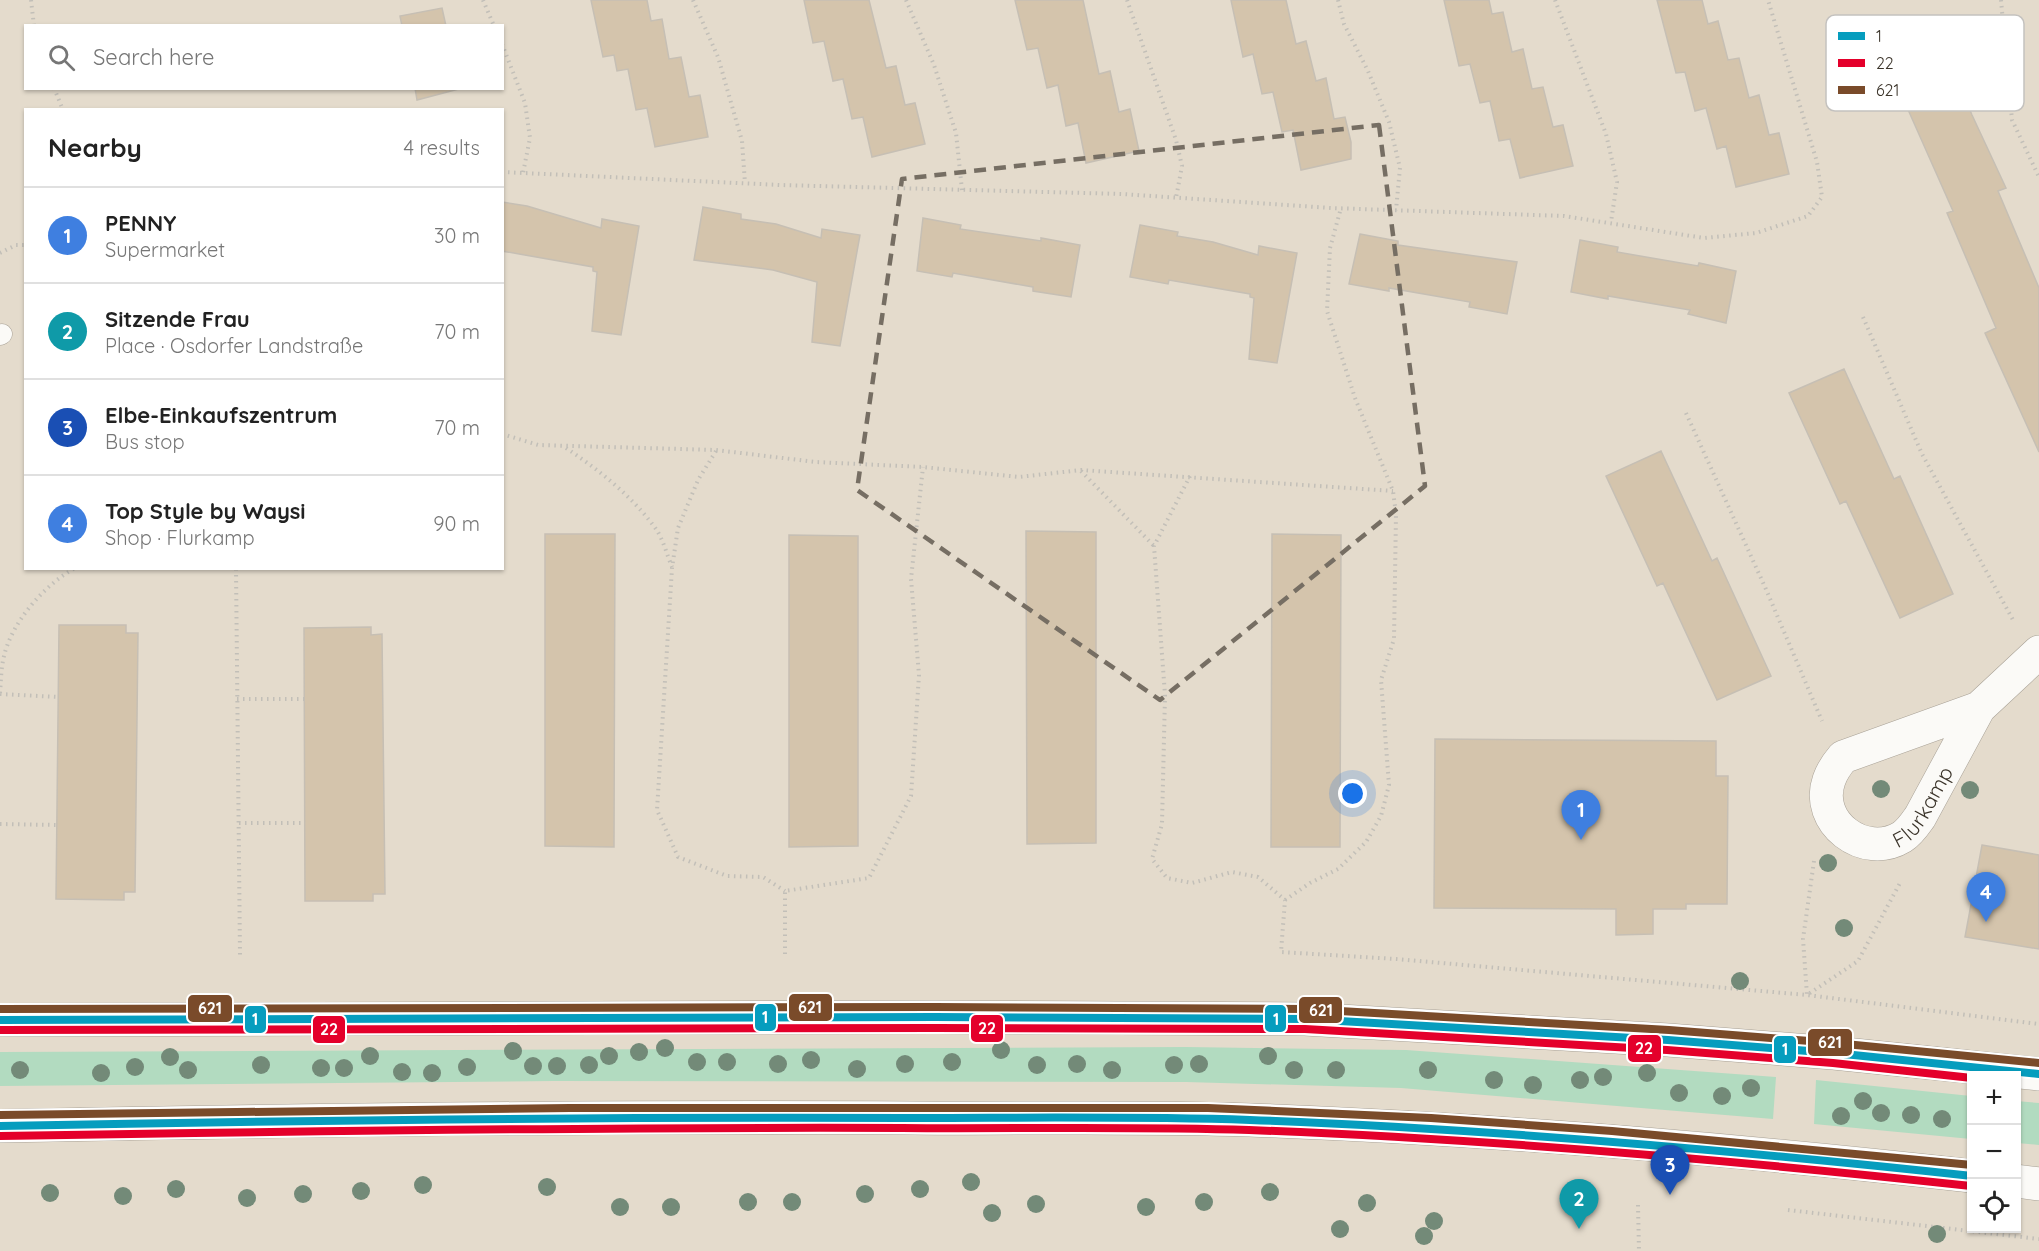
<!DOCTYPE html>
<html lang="en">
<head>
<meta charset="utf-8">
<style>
	body { margin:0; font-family:Quicksand,sans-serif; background:#f2f2f2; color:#222 }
	.controls { position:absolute; right:18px; bottom:18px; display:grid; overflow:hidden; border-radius:0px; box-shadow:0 2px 4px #0004 }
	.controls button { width:54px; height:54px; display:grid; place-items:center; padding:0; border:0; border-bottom:2px solid #e0e0e0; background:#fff; color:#222; font:30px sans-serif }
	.you { position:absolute; left:1353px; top:794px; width:21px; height:21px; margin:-15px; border:4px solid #fff; border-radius:50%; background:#1a73e8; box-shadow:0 0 0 9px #1a73e833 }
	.badge { display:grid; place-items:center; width:39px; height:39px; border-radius:50%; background:#766e63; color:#fff; font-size:20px; font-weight:700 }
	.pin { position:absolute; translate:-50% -50px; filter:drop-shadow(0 2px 3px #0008) }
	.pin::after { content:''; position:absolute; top:32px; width:21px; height:18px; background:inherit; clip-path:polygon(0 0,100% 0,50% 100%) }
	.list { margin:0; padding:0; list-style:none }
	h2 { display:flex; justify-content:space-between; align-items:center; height:78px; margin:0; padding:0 24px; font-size:26px }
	h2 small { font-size:20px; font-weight:400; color:#767676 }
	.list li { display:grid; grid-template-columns:39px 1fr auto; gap:18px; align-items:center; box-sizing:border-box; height:96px; padding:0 24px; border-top:2px solid #e0e0e0 }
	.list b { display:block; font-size:22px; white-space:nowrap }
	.list p { margin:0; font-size:20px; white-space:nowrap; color:#767676 }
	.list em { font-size:20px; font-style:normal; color:#767676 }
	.icon { flex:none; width:33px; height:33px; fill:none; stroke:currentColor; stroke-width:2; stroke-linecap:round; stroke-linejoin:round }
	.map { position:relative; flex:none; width:2039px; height:1251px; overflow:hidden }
	.search { position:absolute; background:#fff; box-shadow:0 2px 4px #0004; left:24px; top:24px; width:480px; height:66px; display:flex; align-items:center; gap:15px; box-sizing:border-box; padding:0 21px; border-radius:0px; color:#767676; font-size:22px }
	.panel { position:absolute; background:#fff; box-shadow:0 2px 4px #0004; left:24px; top:108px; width:480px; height:462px; border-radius:0px }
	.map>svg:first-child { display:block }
	.green { fill:#b2dbc0 }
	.building { fill:#d4c4ac; stroke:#c6bfb4; stroke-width:1.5 }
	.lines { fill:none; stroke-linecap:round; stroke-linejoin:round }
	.lane-casing { stroke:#a8a196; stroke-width:21 }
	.street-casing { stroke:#a8a196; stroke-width:34 }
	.primary-casing { stroke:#a8a196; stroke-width:34 }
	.path { stroke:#c2bfb8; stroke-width:4; stroke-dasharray:1.5 4.5; stroke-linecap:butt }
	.lane { stroke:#fbfaf7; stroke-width:20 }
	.street { stroke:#fbfaf7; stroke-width:33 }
	.primary { stroke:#fbfaf7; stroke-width:33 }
	.bus-1-casing { stroke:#fff; stroke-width:12 }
	.bus-2-casing { stroke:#fff; stroke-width:12 }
	.bus-3-casing { stroke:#fff; stroke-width:12 }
	.bus-1 { stroke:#069dbe; stroke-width:8 }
	.bus-2 { stroke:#e4002b; stroke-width:8 }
	.bus-3 { stroke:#7a4b2a; stroke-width:8 }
	.tree { fill:#738a78 }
	.marked { fill:none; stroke:#766e63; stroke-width:4.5; stroke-dasharray:12 8; stroke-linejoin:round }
	.labels { text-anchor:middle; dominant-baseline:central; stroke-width:4.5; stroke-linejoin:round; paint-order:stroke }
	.street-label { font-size:21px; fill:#3b342a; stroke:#fff }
	.key { fill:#fff; stroke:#c4c2bf; stroke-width:1.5 }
	.key-label { font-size:16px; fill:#3b342a }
	.line-badge { stroke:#fff; stroke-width:2 }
	.badge-label { font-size:16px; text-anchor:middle; font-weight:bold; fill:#fff }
</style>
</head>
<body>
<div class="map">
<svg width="2039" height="1251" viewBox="0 0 2039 1251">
	<rect width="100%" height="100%" fill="#e4dbcc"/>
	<!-- green -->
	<path class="green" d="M1186,1047L1406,1050L1776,1077L1773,1119L1401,1088L1186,1082L553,1081L0,1086V1052Z
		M1816,1080L1971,1096V1139L1814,1124Z
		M2016,1101L2039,1103V1145L2017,1143Z"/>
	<!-- building -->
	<path class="building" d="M591,0H647L651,21L662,19L669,59L681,57L689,97L700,95L708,137L655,147L647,108L636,110L628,69L617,71L614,55L603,57Z
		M804,0H869L886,68L896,66L905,105L915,103L925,144L872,157L863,117L852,119L843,79L833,81L824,41L813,43Z
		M1015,0H1083L1099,74L1110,71L1119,112L1130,109L1139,151L1086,163L1078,123L1066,126L1058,85L1047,88L1038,48L1027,50Z
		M1231,0H1286L1296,44L1306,41L1316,81L1326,78L1334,119L1345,117L1351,142V159L1301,170L1293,130L1282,132L1273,92L1262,94L1253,54L1243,57Z
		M1444,0H1489L1492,14L1503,12L1512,52L1523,49L1532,89L1543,87L1553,127L1563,125L1573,166L1520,178L1510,139L1499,141L1490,101L1480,103L1470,64L1459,66Z
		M1657,0H1702L1708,24L1718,21L1728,60L1739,58L1749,98L1759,95L1769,135L1779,133L1789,174L1736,187L1726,146L1717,149L1706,108L1695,111L1685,72L1676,73Z
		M442,8L446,26H402L400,16Z
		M1939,36L1972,115L2006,188L1998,191L2039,288V452L1985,333L1996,328L1947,213L1953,211L1886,60Z
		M415,88H459V89L417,100Z
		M502,202L527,206L601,228L602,219L639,226L621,335L592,331L597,272L593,271V267L502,251Z
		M703,207L741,214V219L776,224L821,238L822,229L860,235L840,346L812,342L817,282L773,270L694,260Z
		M923,218L961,225L960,229L1041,241V238L1080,245L1071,297L1033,291V287L953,273L952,277L917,271Z
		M1140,225L1178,232L1177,236L1213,242L1258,255L1259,246L1297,253L1277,363L1249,359L1254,298L1250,297V294L1169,280L1168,284L1130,277Z
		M1360,234L1398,241V245L1517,262L1507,314L1469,307L1470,302L1389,288V291L1349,284Z
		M1580,240L1618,247L1617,252L1698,266L1699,263L1736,271L1726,323L1688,314L1690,310L1608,296V299L1571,292Z
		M1844,369L1894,479L1900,476L1953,594L1900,618L1846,501L1840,504L1789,393Z
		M1661,451L1712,561L1717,558L1771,676L1717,700L1663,583L1657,586L1606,476Z
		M1026,531L1096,532V843L1027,844Z
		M545,534H615L614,847L545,846Z
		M1272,534L1341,535L1340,847H1271Z
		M789,535L858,536V846L789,847Z
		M59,625H126V633H138L135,892H124V900L56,899Z
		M371,627V635L382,634L385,894H373V901H305L304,628Z
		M1435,739L1716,741V776H1728L1727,904H1686V909H1653V934L1616,935V909L1434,908Z
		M1982,845L2039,855V949L1965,937Z"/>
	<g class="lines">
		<defs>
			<path id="lane" d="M0,335L2,334"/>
			<g id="street">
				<path id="s1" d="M1979,708L1843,757C1837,764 1832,771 1829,780C1814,822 1864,860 1902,837C1910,832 1915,824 1920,817L1979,708L2039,652"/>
			</g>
			<path id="primary" d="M0,1020L935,1017L1305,1019L1668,1040L1834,1053L2039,1074
				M0,1126C304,1120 608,1116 913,1118C1025,1119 1138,1116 1250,1120C1491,1129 1732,1149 1972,1176
				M2016,1181L2039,1184"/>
		</defs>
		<!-- lane casing -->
		<use href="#lane" class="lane-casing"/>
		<!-- street casing -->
		<use href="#street" class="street-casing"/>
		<!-- primary casing -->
		<use href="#primary" class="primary-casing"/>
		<!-- path -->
		<path class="path" d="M31,0L34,26
			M483,0L494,26
			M693,0L718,57L742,141L745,183
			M906,0L934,65L956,133L962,190
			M1127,0L1176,140L1182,166L1176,198
			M1338,0L1344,24L1368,71L1389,122L1400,168L1396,210
			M1555,0L1606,134L1617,182L1611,222
			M2001,0L2012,120L2039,177
			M502,44L525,103L530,138L523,173
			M54,88L63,110
			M502,172L780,185L1122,194L1331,208L1564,216L1704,238L1756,233L1808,216L1822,197L1817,162L1768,0
			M0,253L16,245H26
			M1863,317L1922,454L2013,620
			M1686,413L1765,587L1822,721
			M502,434L538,445L716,450L816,462L923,467L1019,477L1081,470L1393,491
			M566,448C599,470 632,496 656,529C663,539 667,555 672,567
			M716,451L698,480L678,528L672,568L657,810L678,857L727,876L763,877L785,891
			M1081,471L1154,546
			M1190,476L1154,546L1165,695L1162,824L1152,859L1167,878L1192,883L1232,872L1258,877L1285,900L1281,952L1396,959L1807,995L2039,1024
			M233,568H241
			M236,569L240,956
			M0,693C1,681 1,668 4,656C12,622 44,585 75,568
			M0,694L58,697
			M237,699H304
			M239,823H305
			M0,824L57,825
			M1814,861L1803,939L1807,995L1858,961L1900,883
			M1285,900L1310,883L1338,869L1366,842L1381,816L1389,785L1381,680L1394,639L1396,514L1393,491L1355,398L1327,311L1330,248L1341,208
			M785,954V891L869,878L911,796L919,675L911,579L923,467
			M1638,1205L1639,1251
			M1788,1210L2039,1239"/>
		<!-- lane -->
		<use href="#lane" class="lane"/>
		<!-- street -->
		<use href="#street" class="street"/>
		<!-- primary -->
		<use href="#primary" class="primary"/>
		<defs>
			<path id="bus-1" d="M0,1020L935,1017L1305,1019L1668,1040L1834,1053L2039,1074
				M0,1126C301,1120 602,1117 903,1118C1018,1118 1134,1116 1250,1120C1491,1129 1732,1150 1972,1176"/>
			<path id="bus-2" d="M0,1030L935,1028L1305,1029L1667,1050L1833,1063L1972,1078
				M0,1136C301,1131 602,1127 902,1128C1018,1129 1134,1126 1249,1130C1491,1139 1731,1160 1971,1186"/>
			<path id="bus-3" d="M0,1009L935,1007L1305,1009L1669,1030L1835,1043L2039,1063
				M0,1115L570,1108H1208L1431,1118L1612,1131L1972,1165"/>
		</defs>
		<!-- bus-1 casing -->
		<use href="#bus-1" class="bus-1-casing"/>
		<!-- bus-2 casing -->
		<use href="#bus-2" class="bus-2-casing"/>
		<!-- bus-3 casing -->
		<use href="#bus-3" class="bus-3-casing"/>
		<!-- bus-1 -->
		<use href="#bus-1" class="bus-1"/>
		<!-- bus-2 -->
		<use href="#bus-2" class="bus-2"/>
		<!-- bus-3 -->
		<use href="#bus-3" class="bus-3"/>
	</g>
	<!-- trees -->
	<g class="tree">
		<circle cx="1881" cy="789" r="9"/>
		<circle cx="1970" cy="790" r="9"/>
		<circle cx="1828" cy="863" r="9"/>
		<circle cx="1844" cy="928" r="9"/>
		<circle cx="1740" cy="981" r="9"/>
		<circle cx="665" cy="1048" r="9"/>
		<circle cx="1001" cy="1050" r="9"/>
		<circle cx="513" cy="1051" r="9"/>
		<circle cx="639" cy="1052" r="9"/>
		<circle cx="370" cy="1056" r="9"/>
		<circle cx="609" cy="1056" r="9"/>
		<circle cx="1268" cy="1056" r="9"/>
		<circle cx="170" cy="1057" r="9"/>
		<circle cx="811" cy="1060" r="9"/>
		<circle cx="697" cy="1062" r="9"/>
		<circle cx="727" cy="1062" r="9"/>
		<circle cx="952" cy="1062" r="9"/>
		<circle cx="778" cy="1064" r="9"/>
		<circle cx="905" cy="1064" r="9"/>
		<circle cx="1077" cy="1064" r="9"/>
		<circle cx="1199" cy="1064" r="9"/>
		<circle cx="261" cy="1065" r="9"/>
		<circle cx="589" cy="1065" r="9"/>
		<circle cx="1037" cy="1065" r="9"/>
		<circle cx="1174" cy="1065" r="9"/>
		<circle cx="533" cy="1066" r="9"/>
		<circle cx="557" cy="1066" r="9"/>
		<circle cx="135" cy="1067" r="9"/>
		<circle cx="467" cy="1067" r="9"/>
		<circle cx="321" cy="1068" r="9"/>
		<circle cx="344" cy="1068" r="9"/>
		<circle cx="857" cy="1069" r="9"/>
		<circle cx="20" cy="1070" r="9"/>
		<circle cx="188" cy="1070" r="9"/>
		<circle cx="1112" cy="1070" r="9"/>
		<circle cx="1294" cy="1070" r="9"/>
		<circle cx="1336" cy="1070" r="9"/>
		<circle cx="1428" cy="1070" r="9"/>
		<circle cx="402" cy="1072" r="9"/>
		<circle cx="101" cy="1073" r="9"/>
		<circle cx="432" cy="1073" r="9"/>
		<circle cx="1647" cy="1073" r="9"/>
		<circle cx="1603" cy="1077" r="9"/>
		<circle cx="1494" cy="1080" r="9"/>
		<circle cx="1580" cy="1080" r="9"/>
		<circle cx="1533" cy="1085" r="9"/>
		<circle cx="1751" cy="1088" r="9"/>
		<circle cx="1679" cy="1093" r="9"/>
		<circle cx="1722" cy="1096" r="9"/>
		<circle cx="1863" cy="1101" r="9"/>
		<circle cx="1881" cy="1113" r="9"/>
		<circle cx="1911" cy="1115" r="9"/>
		<circle cx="1841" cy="1116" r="9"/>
		<circle cx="1942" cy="1119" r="9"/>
		<circle cx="971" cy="1182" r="9"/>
		<circle cx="423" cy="1185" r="9"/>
		<circle cx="547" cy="1187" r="9"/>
		<circle cx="176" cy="1189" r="9"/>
		<circle cx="920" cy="1189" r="9"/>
		<circle cx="361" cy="1191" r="9"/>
		<circle cx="1270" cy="1192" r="9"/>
		<circle cx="50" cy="1193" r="9"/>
		<circle cx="303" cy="1194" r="9"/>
		<circle cx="865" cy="1194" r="9"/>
		<circle cx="123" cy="1196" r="9"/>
		<circle cx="247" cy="1198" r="9"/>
		<circle cx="748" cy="1202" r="9"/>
		<circle cx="792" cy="1202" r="9"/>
		<circle cx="1204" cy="1202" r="9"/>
		<circle cx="1367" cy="1203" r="9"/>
		<circle cx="1036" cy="1204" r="9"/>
		<circle cx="620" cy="1207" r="9"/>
		<circle cx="671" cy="1207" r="9"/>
		<circle cx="1146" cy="1207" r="9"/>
		<circle cx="992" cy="1213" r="9"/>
		<circle cx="1434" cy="1221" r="9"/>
		<circle cx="1340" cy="1229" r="9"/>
		<circle cx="1937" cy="1234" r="9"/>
		<circle cx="1424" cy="1236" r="9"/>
	</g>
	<!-- marked area -->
	<path class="marked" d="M1379,125L1425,486L1160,700L857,490L902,179Z"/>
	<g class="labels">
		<!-- street labels -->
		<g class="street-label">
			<text stroke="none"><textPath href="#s1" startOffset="328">Flurkamp</textPath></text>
		</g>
	</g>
	<!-- legend -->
	<rect x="1826" y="15" width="198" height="96" rx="9" class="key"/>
	<rect x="1838" y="32" width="27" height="8" fill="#069dbe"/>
	<rect x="1838" y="59" width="27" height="8" fill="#e4002b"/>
	<rect x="1838" y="86" width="27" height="8" fill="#7a4b2a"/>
	<g class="key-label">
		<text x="1876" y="42">1</text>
		<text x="1876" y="69">22</text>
		<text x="1876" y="96">621</text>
	</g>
	<g class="line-badge">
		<rect x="788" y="993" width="45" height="29" rx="6" fill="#7a4b2a"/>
		<rect x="187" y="994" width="46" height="29" rx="6" fill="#7a4b2a"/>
		<rect x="1298" y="996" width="45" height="28" rx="6" fill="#7a4b2a"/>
		<rect x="754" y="1003" width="23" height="29" rx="6" fill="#069dbe"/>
		<rect x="1264" y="1004" width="23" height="29" rx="6" fill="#069dbe"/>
		<rect x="244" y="1005" width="23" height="29" rx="6" fill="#069dbe"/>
		<rect x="970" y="1014" width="34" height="29" rx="6" fill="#e4002b"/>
		<rect x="312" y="1015" width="34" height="29" rx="6" fill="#e4002b"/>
		<rect x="1807" y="1028" width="46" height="29" rx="6" fill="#7a4b2a"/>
		<rect x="1627" y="1034" width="35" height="29" rx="6" fill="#e4002b"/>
		<rect x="1773" y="1035" width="24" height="29" rx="6" fill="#069dbe"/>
	</g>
	<g class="badge-label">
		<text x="810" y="1013">621</text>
		<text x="210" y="1014">621</text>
		<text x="1321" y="1016">621</text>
		<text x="765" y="1023">1</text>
		<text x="1276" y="1025">1</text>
		<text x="255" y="1025">1</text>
		<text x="987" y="1034">22</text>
		<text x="329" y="1035">22</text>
		<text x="1830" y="1048">621</text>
		<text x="1644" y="1054">22</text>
		<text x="1785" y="1055">1</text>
	</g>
</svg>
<div class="controls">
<button>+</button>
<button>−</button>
<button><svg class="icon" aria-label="locate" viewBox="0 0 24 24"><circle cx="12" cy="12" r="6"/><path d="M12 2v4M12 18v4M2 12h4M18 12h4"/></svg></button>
</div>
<div class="you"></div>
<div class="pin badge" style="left:1581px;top:840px;background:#3f7fe0">1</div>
<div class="pin badge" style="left:1579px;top:1229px;background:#0f9aa8">2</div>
<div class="pin badge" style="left:1670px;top:1195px;background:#1a4fb4">3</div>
<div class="pin badge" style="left:1986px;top:922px;background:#3f7fe0">4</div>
<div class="search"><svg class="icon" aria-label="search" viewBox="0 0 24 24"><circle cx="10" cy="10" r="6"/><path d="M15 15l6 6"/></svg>Search here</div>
<section class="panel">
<h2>Nearby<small>4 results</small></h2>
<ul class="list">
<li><span class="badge" style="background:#3f7fe0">1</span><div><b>PENNY</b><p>Supermarket</p></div><em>30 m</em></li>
<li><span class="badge" style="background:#0f9aa8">2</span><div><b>Sitzende Frau</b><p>Place · Osdorfer Landstraße</p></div><em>70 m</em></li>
<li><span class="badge" style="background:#1a4fb4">3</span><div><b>Elbe-Einkaufszentrum</b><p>Bus stop</p></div><em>70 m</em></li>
<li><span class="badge" style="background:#3f7fe0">4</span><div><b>Top Style by Waysi</b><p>Shop · Flurkamp</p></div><em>90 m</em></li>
</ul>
</section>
</div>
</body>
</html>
